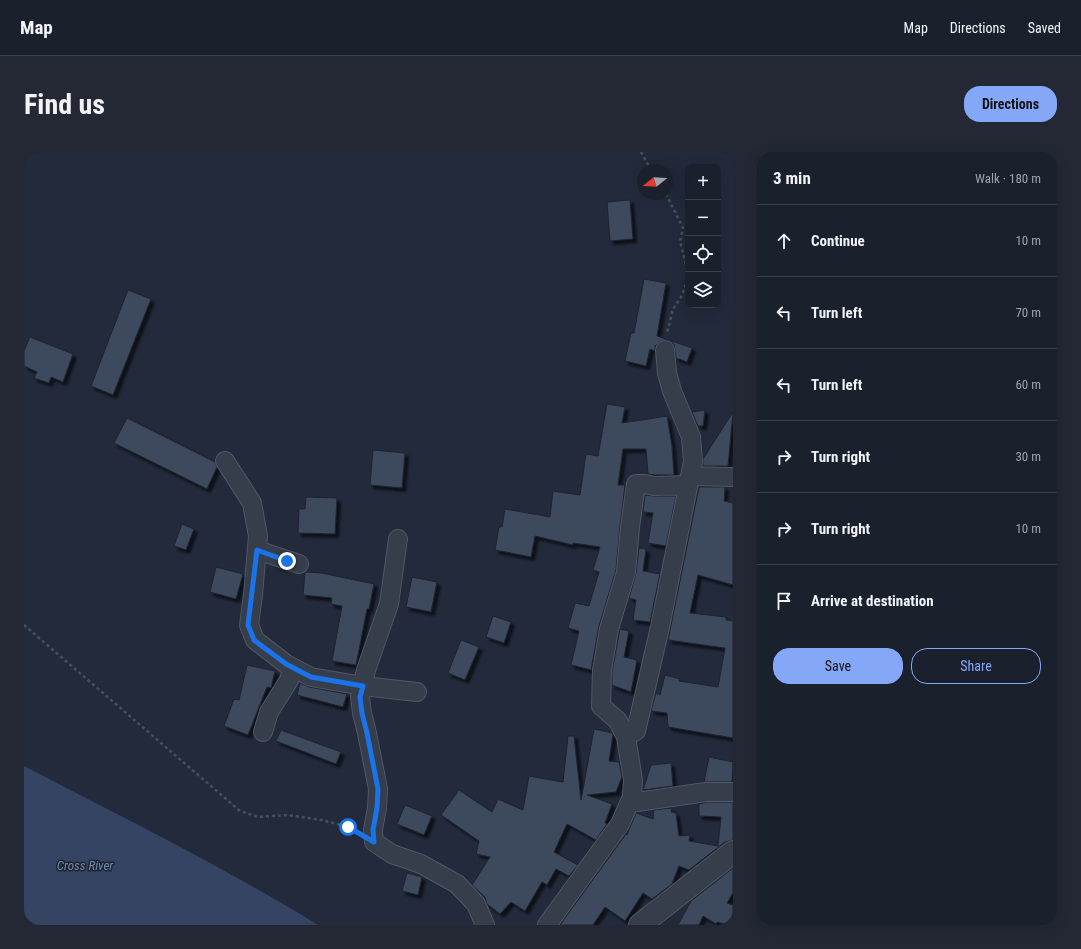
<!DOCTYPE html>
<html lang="en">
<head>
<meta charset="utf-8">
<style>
	body { margin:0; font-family:"Roboto Condensed",sans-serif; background:#232834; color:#f1f3f6 }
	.controls { position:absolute; right:12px; top:12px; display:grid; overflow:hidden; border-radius:8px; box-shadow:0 4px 16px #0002 }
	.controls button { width:36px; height:36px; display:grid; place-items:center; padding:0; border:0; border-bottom:1px solid #383e48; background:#1a202c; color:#f1f3f6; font:20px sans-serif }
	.compass { position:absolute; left:613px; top:12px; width:36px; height:36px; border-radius:50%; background:#1a202c; box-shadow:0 4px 16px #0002; rotate:252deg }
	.stop { position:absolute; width:12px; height:12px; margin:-9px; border:3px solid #1a73e8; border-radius:50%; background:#fff }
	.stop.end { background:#1a73e8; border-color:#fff; box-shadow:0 1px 4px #0008 }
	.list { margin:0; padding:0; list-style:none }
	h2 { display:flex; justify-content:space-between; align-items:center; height:52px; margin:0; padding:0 16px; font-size:17px }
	h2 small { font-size:13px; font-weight:400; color:#9fa3a9 }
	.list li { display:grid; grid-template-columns:26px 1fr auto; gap:12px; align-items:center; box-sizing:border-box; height:72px; padding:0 16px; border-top:1px solid #383e48 }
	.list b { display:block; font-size:15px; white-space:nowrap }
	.list em { font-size:13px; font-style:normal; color:#9fa3a9 }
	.actions { display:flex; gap:8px; padding:12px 16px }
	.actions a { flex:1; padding:9px 0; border:1px solid #85a7f8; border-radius:16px; text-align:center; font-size:14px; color:#85a7f8 }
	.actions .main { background:#85a7f8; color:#111 }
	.icon { flex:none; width:22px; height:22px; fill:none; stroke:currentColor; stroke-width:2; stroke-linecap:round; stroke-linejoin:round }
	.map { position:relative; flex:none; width:709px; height:773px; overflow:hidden; border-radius:16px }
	header { display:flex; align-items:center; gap:24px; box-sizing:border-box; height:56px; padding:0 20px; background:#1a202c; border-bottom:1px solid #383e48 }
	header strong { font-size:19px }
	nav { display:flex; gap:22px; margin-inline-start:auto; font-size:14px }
	.intro { display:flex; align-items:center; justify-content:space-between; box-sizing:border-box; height:96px; padding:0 24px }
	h1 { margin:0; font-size:28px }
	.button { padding:10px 18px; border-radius:16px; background:#85a7f8; color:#111; font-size:14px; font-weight:700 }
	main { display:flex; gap:24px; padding:0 24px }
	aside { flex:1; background:#1a202c; border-radius:16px; box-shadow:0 4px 16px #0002 }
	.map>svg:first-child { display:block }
	.water { fill:#354462 }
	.building { fill:#3e485b; stroke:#1d2432; filter:url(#shadow) }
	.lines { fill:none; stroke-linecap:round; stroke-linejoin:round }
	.minor-casing { stroke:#515766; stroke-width:20 }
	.tertiary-casing { stroke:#515766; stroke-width:24 }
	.path { stroke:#425459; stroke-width:2.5; stroke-dasharray:3 3; stroke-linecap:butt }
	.minor { stroke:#363d4b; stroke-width:18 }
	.tertiary { stroke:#363d4b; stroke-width:22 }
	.route { stroke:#1a73e8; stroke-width:5 }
	.labels { text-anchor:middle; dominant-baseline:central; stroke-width:3; stroke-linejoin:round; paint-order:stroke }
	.water-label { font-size:13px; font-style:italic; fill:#788baf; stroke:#1b2230 }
</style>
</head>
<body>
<header>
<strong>Map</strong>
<nav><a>Map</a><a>Directions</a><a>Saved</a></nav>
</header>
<div class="intro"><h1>Find us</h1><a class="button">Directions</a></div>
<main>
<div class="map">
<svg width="709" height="773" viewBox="0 0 709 773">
	<defs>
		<filter id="shadow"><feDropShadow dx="3.5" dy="3.5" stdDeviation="1" flood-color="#0009"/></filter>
	</defs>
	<rect width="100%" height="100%" fill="#222a3b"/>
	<!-- water -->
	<path class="water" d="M0,614C98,665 200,715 294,773H0Z"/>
	<!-- building -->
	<path class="building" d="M606,48L609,87L586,89L583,50Z
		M620,127L642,131L633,184L645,188H640L635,190L631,194V199L626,197L622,214L601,209L607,181H610Z
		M104,138L127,147L89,243L67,234Z
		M6,185L49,202L39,230L27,225L25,231L10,226L13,220L0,214V199Z
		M645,188L668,196L663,210L652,206L650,192Z
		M583,252L601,255L598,271L643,264L648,294L650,323H631L624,322L622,297H599L594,333H601L596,374L592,418L575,474L567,518L547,513L555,479L544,476L551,451L565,454L575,420L569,418L576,395L549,391V393L511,384L507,405L471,398L475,375H478L481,357L526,365L529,339L556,343L562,302L574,304Z
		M681,258L679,274H674L668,260Z
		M709,260L704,314H679V307Z
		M103,266L191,310L193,315L183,337L90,291Z
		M349,298L381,301L378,336L346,333Z
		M675,335H701L700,349L709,351V433L674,423L666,461L702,465V468L709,469V586L644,575L643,561L627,559L632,541L636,543L641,523L656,527L655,529L694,535L701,496L644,488Z
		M621,343L630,344H652L642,394L624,391L629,361L619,360Z
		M282,345L313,346L311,382L274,381L275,357H281Z
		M158,372L170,377L162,398L150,394Z
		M615,396L622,397L619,419L636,422L626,470L609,468L612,448L605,446L612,421Z
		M192,415L219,422L212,447L186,440Z
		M281,420L298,421L350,432L345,457H343L332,513L308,509L318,454L307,452L308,446L279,443Z
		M388,425L413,430L407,460L382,455Z
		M469,464L487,470L480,491L462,485Z
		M596,477L605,479L600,505L613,508L607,540L588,533V519Z
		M437,488L455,495L441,528L424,521Z
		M223,513L251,519L247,536L243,535L224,583L200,574L210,547L215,548Z
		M276,531L285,535L323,542L319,555L273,543Z
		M570,577L588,581L589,583L585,609L595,610L598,625L592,640L563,643L588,652L581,671L583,672L572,688L543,672L530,700L554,713L545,724L532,717L523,733L518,730L501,759L487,750L476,762L463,752L461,745L448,733L466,705L452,702L455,689L417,663L435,638L468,660L474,647L499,658L505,624L539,630L544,584H550L557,648Z
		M257,578L317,600L312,612L252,589Z
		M685,605L709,610L708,630H680Z
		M647,611L649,634L619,638L627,613Z
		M683,650H709V688L701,690L665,718L655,714L648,732L628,747L619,741L601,769L581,755L569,773H536L602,682L603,683L612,661L629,667L630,658L648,656L647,660L652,661L655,684L666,683L665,689L694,694L697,665L675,664V652Z
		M381,653L408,664L400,683L373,672Z
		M709,716V741L703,751L709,753V773H703L693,770L692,772L679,764L675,773H654L667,749Z
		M383,721L398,725L394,743L378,739Z"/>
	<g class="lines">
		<defs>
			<path id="minor" d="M201,309L228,351L234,384L229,443L225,473L231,488L262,512L287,525L339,534L393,540
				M374,387L365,452L342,518L336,545L338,561L343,581L354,637L353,656L349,678L350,690L368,702L397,712L433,732L452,752L461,773
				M233,398L275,412
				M239,580L245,560L265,528L269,516
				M602,585L612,579L636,475L669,310L667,285L648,239L643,221L641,198
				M606,651L682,640H709
				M523,773L596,672L608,645L609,628L602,585L594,569L577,554L578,518L585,477L602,420L606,375L612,332H621L630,334L664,333L666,324L709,325"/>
			<path id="tertiary" d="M616,773L709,700"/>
		</defs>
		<!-- minor casing -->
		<use href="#minor" class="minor-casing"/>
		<!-- tertiary casing -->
		<use href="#tertiary" class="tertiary-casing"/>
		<!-- path -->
		<path class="path" d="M617,0L627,18
			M642,42L659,76L656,89L663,117V130L657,145L649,157L643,181
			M0,473L216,659L234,665L264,663L298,668L324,675L332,680"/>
		<!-- minor -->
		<use href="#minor" class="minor"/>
		<!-- tertiary -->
		<use href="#tertiary" class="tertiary"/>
	</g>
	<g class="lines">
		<!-- route -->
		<path class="route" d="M263,409L233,398L224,473L230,488L262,512L287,525L339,534L336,545L338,561L343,581L354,637L353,656L349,678L350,690L324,675"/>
	</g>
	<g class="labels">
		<!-- water labels -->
		<g class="water-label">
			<text x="61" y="713">Cross River</text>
		</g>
	</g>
</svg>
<div class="controls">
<button>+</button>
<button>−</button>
<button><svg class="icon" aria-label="locate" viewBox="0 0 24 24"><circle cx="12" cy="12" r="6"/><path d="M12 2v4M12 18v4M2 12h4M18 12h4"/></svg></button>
<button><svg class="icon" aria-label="layers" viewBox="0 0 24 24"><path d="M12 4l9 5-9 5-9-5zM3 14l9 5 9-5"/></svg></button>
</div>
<svg class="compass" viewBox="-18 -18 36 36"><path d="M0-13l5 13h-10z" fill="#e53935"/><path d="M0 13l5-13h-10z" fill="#9fa3a9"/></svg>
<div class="stop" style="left:324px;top:675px"></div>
<div class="stop end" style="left:263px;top:409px"></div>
</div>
<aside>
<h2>3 min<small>Walk · 180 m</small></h2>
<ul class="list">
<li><svg class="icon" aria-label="ahead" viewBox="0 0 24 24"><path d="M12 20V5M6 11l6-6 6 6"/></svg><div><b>Continue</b></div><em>10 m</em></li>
<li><svg class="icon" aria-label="left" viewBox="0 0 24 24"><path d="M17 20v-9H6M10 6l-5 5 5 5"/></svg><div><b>Turn left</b></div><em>70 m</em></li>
<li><svg class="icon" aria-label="left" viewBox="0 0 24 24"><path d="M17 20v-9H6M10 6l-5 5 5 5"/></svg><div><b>Turn left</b></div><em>60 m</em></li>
<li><svg class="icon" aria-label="right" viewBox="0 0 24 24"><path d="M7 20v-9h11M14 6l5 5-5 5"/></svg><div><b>Turn right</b></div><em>30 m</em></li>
<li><svg class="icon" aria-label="right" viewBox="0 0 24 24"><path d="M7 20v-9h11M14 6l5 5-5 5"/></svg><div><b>Turn right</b></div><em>10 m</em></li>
<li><svg class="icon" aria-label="arrive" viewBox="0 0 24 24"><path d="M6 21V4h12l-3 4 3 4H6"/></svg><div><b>Arrive at destination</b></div></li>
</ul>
<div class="actions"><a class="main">Save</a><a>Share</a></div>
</aside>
</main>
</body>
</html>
